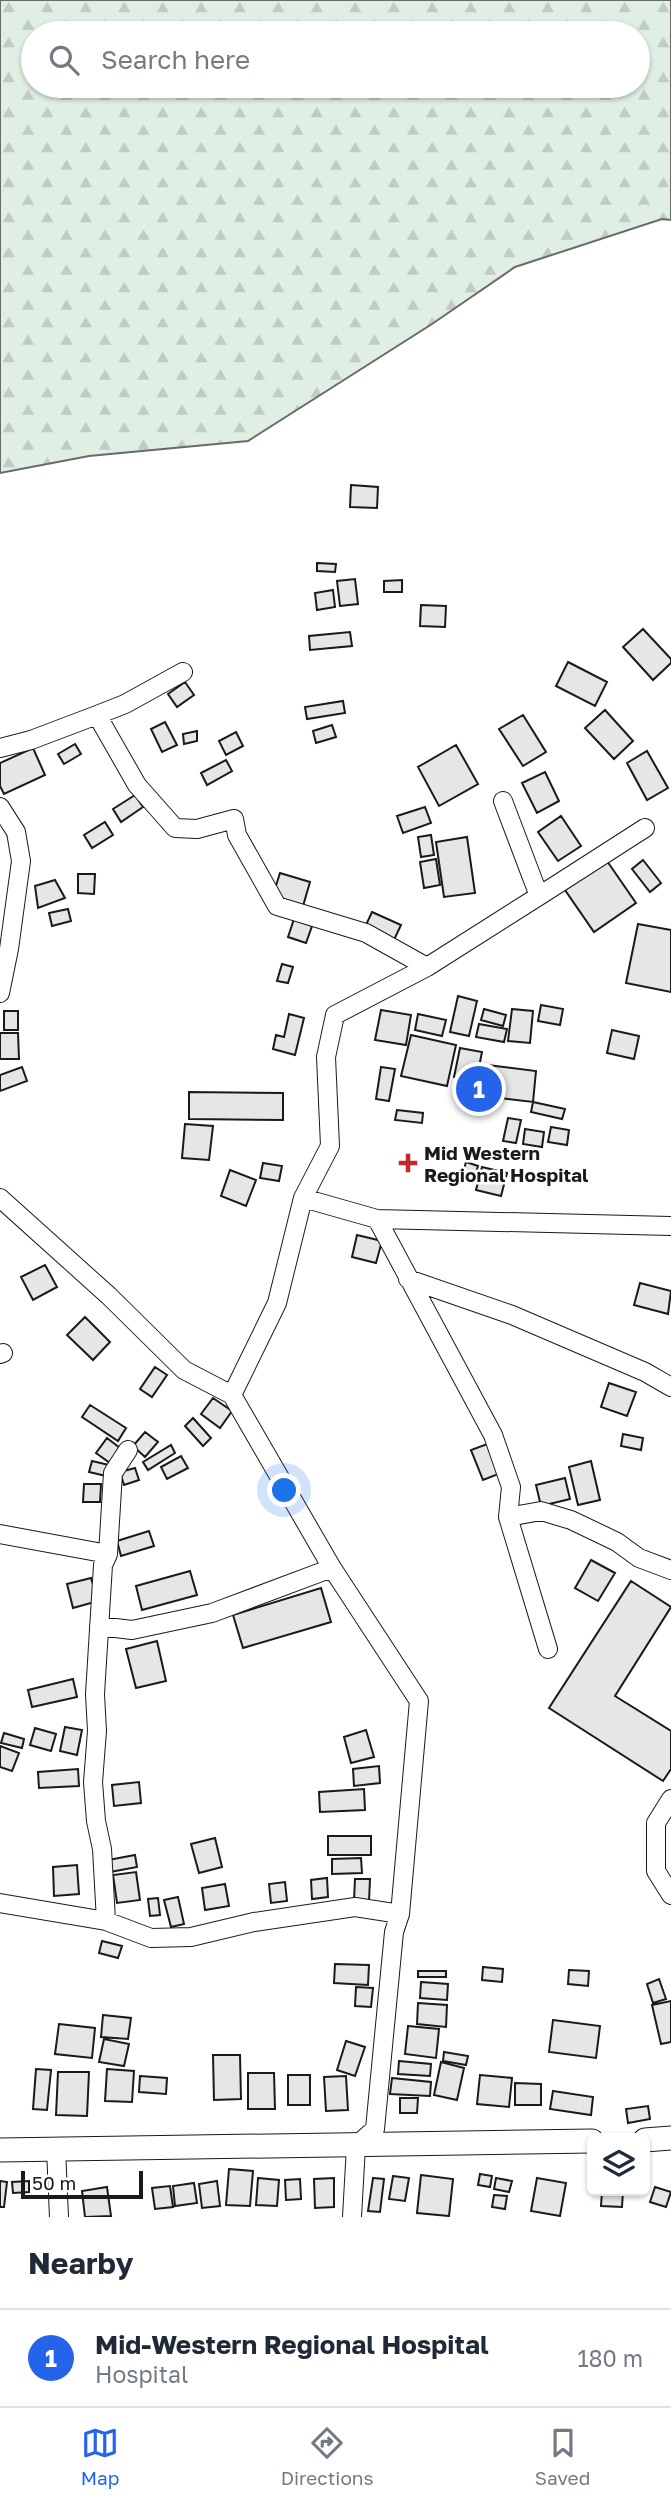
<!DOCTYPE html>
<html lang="en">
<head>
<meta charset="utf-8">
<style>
	body { margin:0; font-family:"Golos Text",sans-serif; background:#f2f2f3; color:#1f2937 }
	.controls { position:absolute; right:21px; bottom:21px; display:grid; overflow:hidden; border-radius:10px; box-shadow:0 2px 5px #0004 }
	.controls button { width:63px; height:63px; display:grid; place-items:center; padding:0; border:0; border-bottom:2px solid #e0e1e3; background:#fff; color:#1f2937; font:35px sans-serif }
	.scale { position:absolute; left:21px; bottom:18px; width:122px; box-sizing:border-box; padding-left:7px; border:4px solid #1a1a1a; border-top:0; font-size:19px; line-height:24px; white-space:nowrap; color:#1a1a1a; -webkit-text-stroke:5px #fff; paint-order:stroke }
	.you { position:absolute; left:285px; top:1491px; width:24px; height:24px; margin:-18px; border:5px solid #fff; border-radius:50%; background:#1a73e8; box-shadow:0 0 0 10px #1a73e833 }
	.badge { display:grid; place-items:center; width:46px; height:46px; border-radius:50%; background:#2563eb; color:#fff; font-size:23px; font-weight:700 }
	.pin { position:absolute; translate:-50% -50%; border:4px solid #fff; box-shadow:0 2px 7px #0006 }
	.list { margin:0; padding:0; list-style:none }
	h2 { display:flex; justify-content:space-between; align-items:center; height:91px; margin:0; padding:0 28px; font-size:30px }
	h2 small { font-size:23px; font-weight:400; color:#747a83 }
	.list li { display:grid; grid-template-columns:46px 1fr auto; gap:21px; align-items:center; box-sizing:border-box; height:98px; padding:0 28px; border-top:2px solid #e0e1e3 }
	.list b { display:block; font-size:26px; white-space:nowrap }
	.list p { margin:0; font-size:23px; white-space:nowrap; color:#747a83 }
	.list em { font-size:23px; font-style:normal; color:#747a83 }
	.icon { flex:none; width:38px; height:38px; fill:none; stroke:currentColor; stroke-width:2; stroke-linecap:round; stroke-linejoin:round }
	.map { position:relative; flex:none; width:671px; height:2217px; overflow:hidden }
	.search { position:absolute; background:#fff; box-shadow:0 2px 5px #0004; left:21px; right:21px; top:21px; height:77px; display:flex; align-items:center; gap:18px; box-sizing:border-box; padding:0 24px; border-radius:38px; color:#747a83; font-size:26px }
	.sheet { height:189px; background:#fff }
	nav { display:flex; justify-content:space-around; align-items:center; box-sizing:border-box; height:98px; border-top:2px solid #e0e1e3; background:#fff; font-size:19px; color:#747a83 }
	nav a { display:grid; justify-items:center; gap:4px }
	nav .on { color:#2563eb }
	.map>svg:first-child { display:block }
	.forest { fill:url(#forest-firs); stroke:#6a6a6a; stroke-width:2; fill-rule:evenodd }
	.building { fill:#e6e6e6; stroke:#1a1a1a; stroke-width:2 }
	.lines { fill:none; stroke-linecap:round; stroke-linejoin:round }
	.minor-casing { stroke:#1a1a1a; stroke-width:20 }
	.major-casing { stroke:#1a1a1a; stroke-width:25 }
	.minor { stroke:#fff; stroke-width:18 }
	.major { stroke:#fff; stroke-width:23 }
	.poi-dot { fill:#c62828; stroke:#fff; stroke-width:2.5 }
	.labels { text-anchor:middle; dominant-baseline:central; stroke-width:5; stroke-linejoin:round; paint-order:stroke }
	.poi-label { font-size:19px; font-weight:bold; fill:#1a1a1a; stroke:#fff; text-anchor:start }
</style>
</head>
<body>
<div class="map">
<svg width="671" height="2217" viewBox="0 0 671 2217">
	<defs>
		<pattern id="forest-firs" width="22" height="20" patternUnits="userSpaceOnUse" patternTransform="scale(1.75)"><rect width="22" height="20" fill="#e0efe3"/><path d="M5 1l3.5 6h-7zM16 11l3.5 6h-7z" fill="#c0ccc2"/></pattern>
	</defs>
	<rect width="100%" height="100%" fill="#fff"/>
	<!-- forest -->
	<path class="forest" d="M0,0H671V220L662,219L515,267L432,324L248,441L89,456L0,473ZM33,33H638V86H33Z"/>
	<!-- building -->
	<path class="building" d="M351,485L378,487L377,508L350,507Z
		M317,563L336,564L335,572L317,571Z
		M355,579L358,604L340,606L337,581Z
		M402,580V592H384V581Z
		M333,590L335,607L317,610L315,593Z
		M421,605L446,606L445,627L420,626Z
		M643,629L671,659V663L653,680L623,647Z
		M350,632L352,646L310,650L309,636Z
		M568,662L607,682L595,706L556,686Z
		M185,682L194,695L177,707L168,694Z
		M343,701L345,713L307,719L305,707Z
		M605,710L633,741L614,759L585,728Z
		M523,715L546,752L523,766L499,729Z
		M165,722L177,745L162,752L151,729Z
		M332,725L336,737L316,743L313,731Z
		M197,731V741L184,744L183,734Z
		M236,732L243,746L226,755L219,741Z
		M75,744L81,754L64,764L58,754Z
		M456,745L478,784L439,806L418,767Z
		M33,748L45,775L4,794L0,786V763Z
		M647,751L668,788L647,800L627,763Z
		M226,760L232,771L207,785L201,773Z
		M545,772L559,801L537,813L522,783Z
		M135,795L143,807L121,822L113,809Z
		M425,807L431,823L403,833L397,816Z
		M561,816L581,846L558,861L538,832Z
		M105,822L113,835L92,848L84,835Z
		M431,835L434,855L421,857L418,837Z
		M467,837L475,893L444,897L436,842Z
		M436,859L440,885L424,888L420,862Z
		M643,860L661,883L650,892L632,869Z
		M607,861L636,903L594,932L565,890Z
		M280,873L310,882L303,906L272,898Z
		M78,874H95L94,894L78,893Z
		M55,880L65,898L38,908L35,886Z
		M68,909L71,921L52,926L49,913Z
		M372,912L401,925L394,940L365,927Z
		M294,919L312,926L306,943L288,937Z
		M638,924L671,930V992L626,983Z
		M282,964L293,967L288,983L277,981Z
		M458,996L477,1001L469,1036L450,1032Z
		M541,1005L563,1009L560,1025L538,1021Z
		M484,1009L506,1015L503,1026L481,1020Z
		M512,1009L533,1011L530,1043L508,1041Z
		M381,1010L411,1015L406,1045L375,1040Z
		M4,1011H18V1030H4Z
		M289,1014L304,1018L295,1055L273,1049L276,1035L284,1037Z
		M418,1014L446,1020L442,1036L415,1030Z
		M479,1024L507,1029L504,1042L476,1037Z
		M612,1030L639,1036L634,1059L607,1053Z
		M0,1033H18L19,1059H0Z
		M411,1035L456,1045L447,1086L401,1076Z
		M460,1048L482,1052L476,1082L454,1077Z
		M487,1065L536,1071L533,1102L484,1096Z
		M22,1067L27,1081L0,1091V1075Z
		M381,1067L395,1069L389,1101L376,1099Z
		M189,1092L283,1093V1120L189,1119Z
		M533,1102L565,1109L562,1119L531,1112Z
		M397,1110L423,1113L422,1123L395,1120Z
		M508,1118L521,1120L516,1143L503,1141Z
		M185,1124L213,1126L209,1160L182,1158Z
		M551,1127L569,1130L567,1145L548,1142Z
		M525,1129L544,1132L542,1147L523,1144Z
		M466,1162L478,1166L473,1183L461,1179Z
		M263,1163L282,1166L279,1181L260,1178Z
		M482,1167L507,1173L501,1196L476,1190Z
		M230,1170L256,1180L246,1206L221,1196Z
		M357,1235L382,1241L376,1263L352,1257Z
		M45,1265L57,1287L33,1300L21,1277Z
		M640,1283L671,1291L668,1314L634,1305Z
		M85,1317L110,1342L93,1360L67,1335Z
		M155,1367L167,1375L152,1397L140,1389Z
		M609,1383L636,1392L627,1416L601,1407Z
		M213,1398L232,1411L220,1428L201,1414Z
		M90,1405L126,1428L118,1441L82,1417Z
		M193,1418L211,1438L203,1446L185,1426Z
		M145,1432L158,1442L145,1457L133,1446Z
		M623,1434L643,1438L641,1450L621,1446Z
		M107,1438L120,1448L110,1463L96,1453Z
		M490,1443L501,1473L483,1480L471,1450Z
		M171,1445L175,1453L148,1470L143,1462Z
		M181,1456L188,1468L167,1479L161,1467Z
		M92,1461L109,1465L106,1476L89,1472Z
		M591,1461L600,1500L578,1505L569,1467Z
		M135,1468L139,1480L124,1485L120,1472Z
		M565,1478L570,1499L541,1506L536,1485Z
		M84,1484H101L100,1502H83Z
		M149,1531L154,1546L121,1556L117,1541Z
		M591,1560L615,1573L598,1601L575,1588Z
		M190,1571L197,1595L142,1610L136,1586Z
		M91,1578L98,1601L73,1608L67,1584Z
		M631,1581L671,1607L615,1696L671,1731V1769L663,1781L549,1708Z
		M321,1588L331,1622L243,1648L233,1615Z
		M157,1641L166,1681L136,1688L126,1649Z
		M73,1679L77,1697L32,1707L28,1690Z
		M65,1727L82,1730L77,1755L60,1751Z
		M35,1728L56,1734L51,1751L30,1745Z
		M366,1730L374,1757L351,1763L344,1737Z
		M4,1733L24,1739L22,1748L1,1743Z
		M0,1746L19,1753L12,1771L0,1767Z
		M379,1766L380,1783L354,1786L353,1769Z
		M78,1769L79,1786L39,1788L38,1772Z
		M139,1782L141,1803L114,1806L112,1785Z
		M364,1789L365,1810L320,1812L319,1792Z
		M328,1836H371V1855H328Z
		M215,1838L222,1867L199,1873L191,1844Z
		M135,1855L137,1867L110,1872L108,1860Z
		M361,1858L362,1873L332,1874V1859Z
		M77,1865L79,1894L54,1896L53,1867Z
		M136,1872L140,1900L117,1903L113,1875Z
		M327,1878L328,1897L312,1899L311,1880Z
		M355,1879H370L369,1901L354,1900Z
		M285,1882L287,1901L271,1903L269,1884Z
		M225,1884L229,1906L205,1910L202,1888Z
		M178,1897L184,1924L171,1927L164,1900Z
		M158,1898L160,1915L150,1916L148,1899Z
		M102,1941L122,1946L118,1958L99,1953Z
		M335,1964L369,1965L368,1985L334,1983Z
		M483,1967L503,1969L502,1982L482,1980Z
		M569,1970L589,1971L588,1986L568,1984Z
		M418,1971H446V1977H418Z
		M659,1979L666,1999L653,2003L647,1984Z
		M421,1982L448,1984L447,2000L420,1998Z
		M356,1987L373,1988L371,2007L355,2006Z
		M671,2001V2042L661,2044L652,2005Z
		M418,2003L447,2005L446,2027L417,2024Z
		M103,2015L131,2018L128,2039L101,2037Z
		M553,2020L600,2026L596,2058L549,2052Z
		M59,2024L95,2028L92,2058L55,2054Z
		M408,2026L439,2029L436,2058L405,2054Z
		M104,2039L129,2044L124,2066L99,2062Z
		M346,2041L365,2047L355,2076L337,2070Z
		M444,2052L468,2056L466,2065L443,2061Z
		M213,2055H240L241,2099L214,2100Z
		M399,2061L431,2064L430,2076L398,2074Z
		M441,2062L464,2068L457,2100L434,2095Z
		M36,2069L51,2070L47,2110L33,2109Z
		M107,2069L134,2071L132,2102L105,2101Z
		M58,2072H89L87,2116L56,2115Z
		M248,2073H274L275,2109H248Z
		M288,2075H310V2105H288Z
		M480,2075L512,2078L509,2107L477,2104Z
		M140,2076L167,2078L166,2094L139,2092Z
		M346,2076L348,2110L326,2111L324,2077Z
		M392,2078L431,2082L430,2096L390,2094Z
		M515,2083L541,2084V2105H515Z
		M553,2091L593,2097L591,2115L550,2109Z
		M400,2098H418L417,2113H400Z
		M648,2106L650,2119L628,2123L626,2109Z
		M229,2169L253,2171L250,2206L226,2205Z
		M480,2174L492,2176L490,2187L478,2185Z
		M421,2175L453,2179L449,2216L417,2213Z
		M393,2176L409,2178L405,2201L389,2199Z
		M258,2178L279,2180L277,2206L256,2205Z
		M334,2178V2207L315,2208L314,2179Z
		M373,2178L384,2179L380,2212L368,2211Z
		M496,2178L512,2181L509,2192L494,2189Z
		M537,2178L566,2183L560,2216L531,2211Z
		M300,2179L301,2199L286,2200L285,2180Z
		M0,2181L7,2182L4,2207H0Z
		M29,2181V2192L13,2193L12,2182Z
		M217,2181L220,2206L202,2208L199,2184Z
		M194,2183L197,2203L175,2206L173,2186Z
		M170,2186L173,2207L155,2209L152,2188Z
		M107,2187L111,2216L85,2217L82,2191Z
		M655,2187L671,2192L666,2207L650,2202Z
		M602,2191H623L622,2207L601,2206Z
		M494,2195L507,2196L505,2209L492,2207Z"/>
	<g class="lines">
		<defs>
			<path id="minor" d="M183,672L125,704L97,715L137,785L175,828L197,829L234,819L237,835L277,906L366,933L427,967
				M0,748L31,740L97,715
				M0,807L16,832L21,861L9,949L0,993
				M539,896L645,828
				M0,1198L109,1296L184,1370L232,1395
				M303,1198L377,1219L671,1226
				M377,1219L493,1435L511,1487L508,1517L548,1649
				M408,1279L512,1315L645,1372L671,1387
				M0,1354L3,1353
				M508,1517L541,1511L571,1520L617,1542L639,1558L671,1570
				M0,1534L108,1554L113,1473L128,1450
				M99,1626L132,1630L212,1613L332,1568
				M671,1799L656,1823V1871L671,1895
				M0,1903L106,1921L151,1938L191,1937L254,1922L355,1907L400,1914
				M106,1921L102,1849L96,1821L93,1782L97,1731L95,1694L103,1565L108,1554
				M56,2149L59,2217
				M352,2217L356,2146L375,2129L394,1932L400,1914L419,1701L332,1568L232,1395L277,1303L303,1198L330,1146L326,1057L335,1015L427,967L539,896L503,801"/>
			<path id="major" d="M645,2140L671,2138
				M0,2150L592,2141"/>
		</defs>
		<!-- minor casing -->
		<use href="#minor" class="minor-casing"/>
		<!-- major casing -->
		<use href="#major" class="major-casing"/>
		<!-- minor -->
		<use href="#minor" class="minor"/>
		<!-- major -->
		<use href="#major" class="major"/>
	</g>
	<!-- markers -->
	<path class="poi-dot" d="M404.5 1152.5h7v7h7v7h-7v7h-7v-7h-7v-7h7z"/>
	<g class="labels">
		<!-- poi labels -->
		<g class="poi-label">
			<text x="424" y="1152">Mid Western<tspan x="424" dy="22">Regional Hospital</tspan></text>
		</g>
	</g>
</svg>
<div class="controls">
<button><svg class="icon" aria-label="layers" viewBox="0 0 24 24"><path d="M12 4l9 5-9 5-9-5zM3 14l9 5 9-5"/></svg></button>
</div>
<div class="scale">50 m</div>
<div class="you"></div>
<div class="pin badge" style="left:479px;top:1089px">1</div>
<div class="search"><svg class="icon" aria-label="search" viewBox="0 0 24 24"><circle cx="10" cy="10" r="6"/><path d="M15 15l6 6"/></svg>Search here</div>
</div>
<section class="sheet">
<h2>Nearby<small></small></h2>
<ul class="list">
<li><span class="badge">1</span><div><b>Mid-Western Regional Hospital</b><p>Hospital</p></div><em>180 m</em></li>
</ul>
</section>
<nav>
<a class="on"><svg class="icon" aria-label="map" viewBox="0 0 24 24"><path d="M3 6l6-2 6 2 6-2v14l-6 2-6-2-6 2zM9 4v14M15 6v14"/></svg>Map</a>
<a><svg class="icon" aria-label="directions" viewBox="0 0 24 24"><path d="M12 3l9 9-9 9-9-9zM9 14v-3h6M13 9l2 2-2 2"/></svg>Directions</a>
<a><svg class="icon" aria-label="saved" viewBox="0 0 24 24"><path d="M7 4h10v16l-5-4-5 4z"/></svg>Saved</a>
</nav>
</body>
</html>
